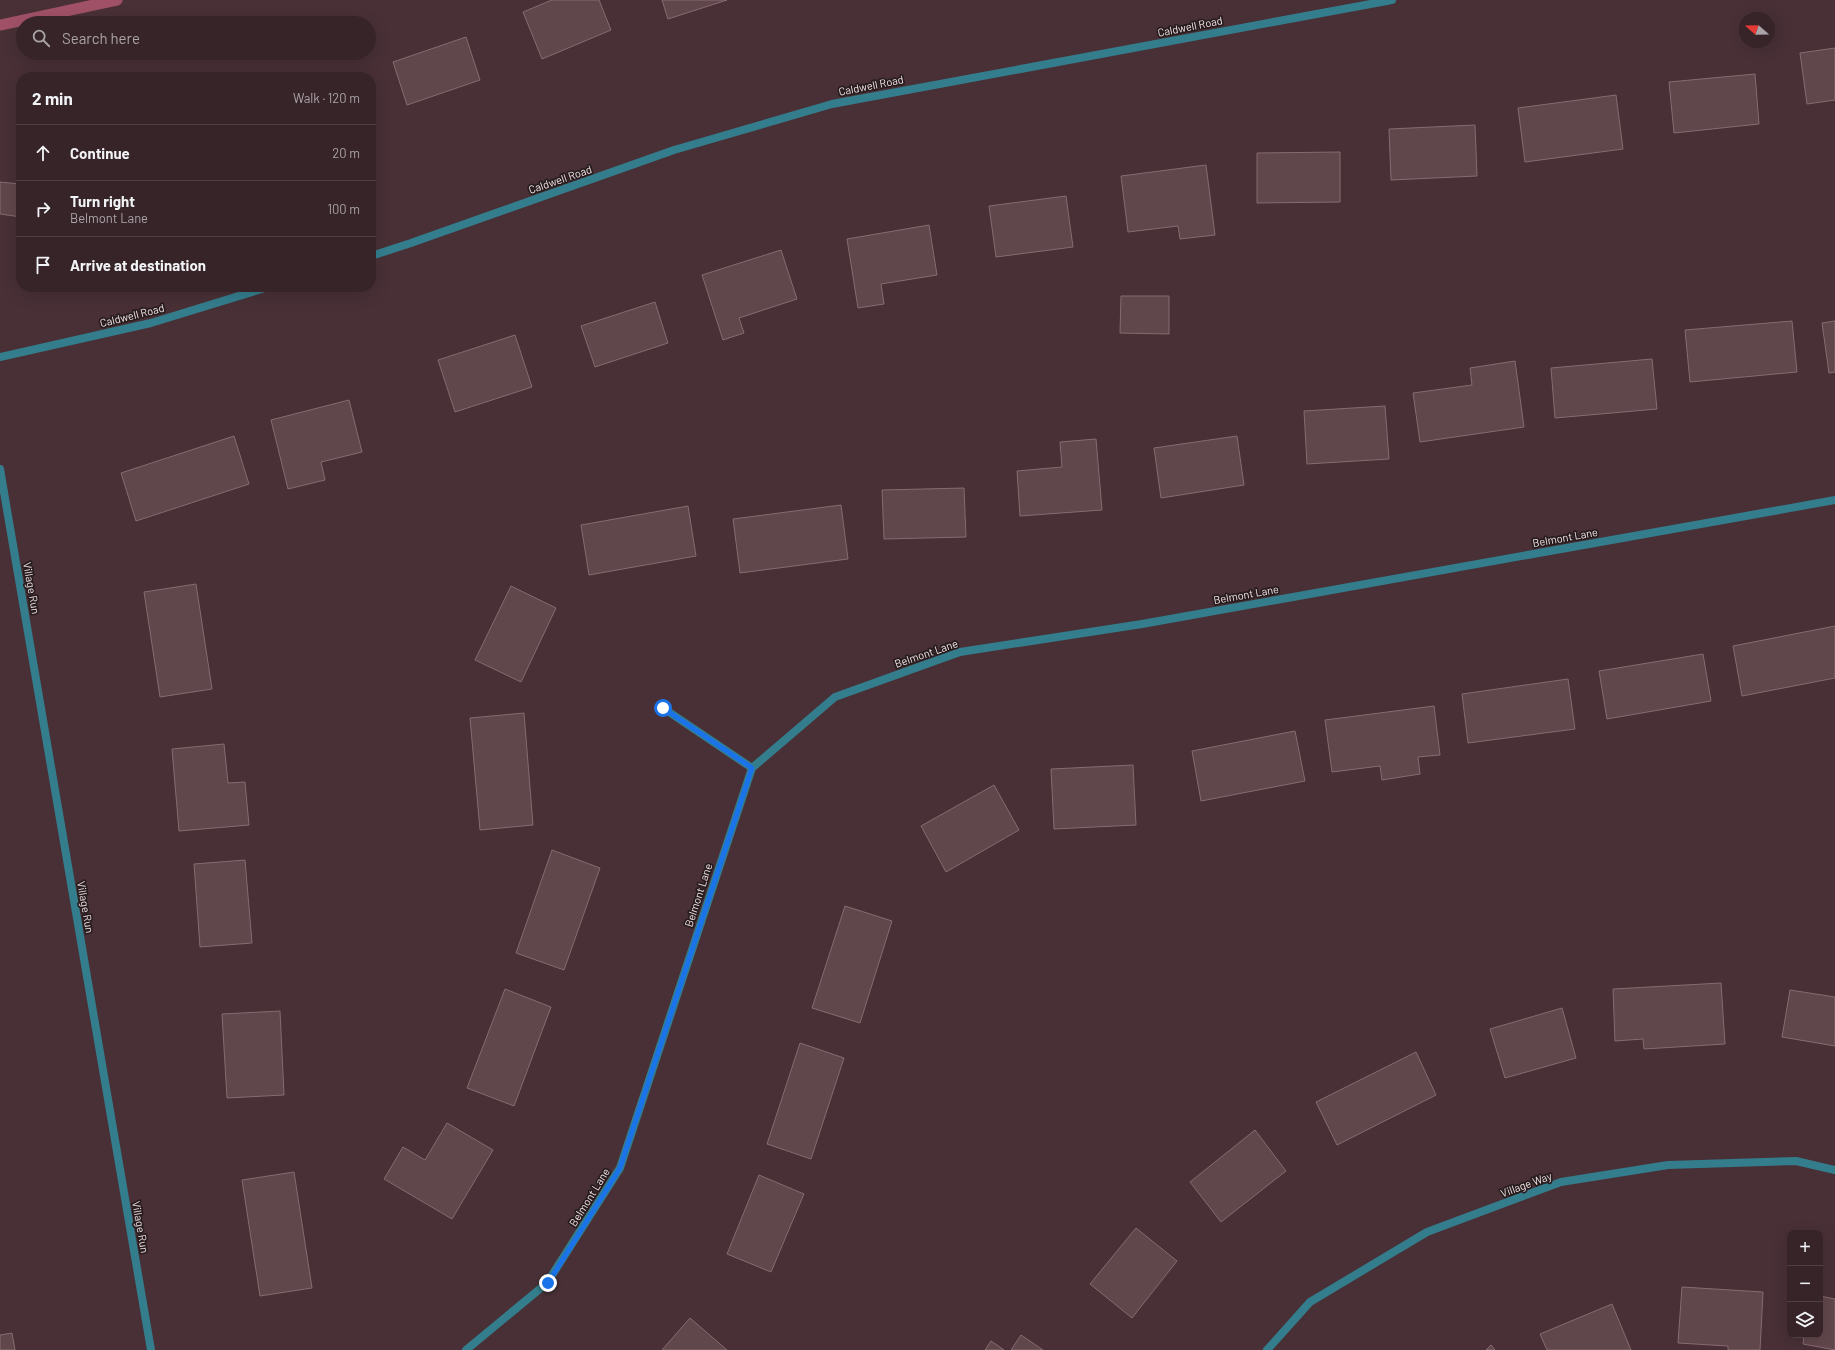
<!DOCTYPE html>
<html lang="en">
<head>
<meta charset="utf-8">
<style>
	body { margin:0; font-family:Barlow,sans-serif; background:#413034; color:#f1f3f6 }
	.controls { position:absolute; right:12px; bottom:12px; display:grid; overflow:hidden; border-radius:8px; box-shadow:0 4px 16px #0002 }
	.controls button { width:36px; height:36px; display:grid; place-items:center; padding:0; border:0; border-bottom:1px solid #504145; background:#362428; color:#f1f3f6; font:20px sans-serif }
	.compass { position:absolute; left:1739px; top:12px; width:36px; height:36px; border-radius:50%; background:#362428; box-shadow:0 4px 16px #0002; rotate:290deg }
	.stop { position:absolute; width:12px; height:12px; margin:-9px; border:3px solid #1a73e8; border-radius:50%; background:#fff }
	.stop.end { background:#1a73e8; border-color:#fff; box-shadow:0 1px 4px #0008 }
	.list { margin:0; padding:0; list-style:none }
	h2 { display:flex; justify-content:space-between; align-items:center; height:52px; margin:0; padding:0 16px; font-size:17px }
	h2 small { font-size:13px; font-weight:400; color:#aaa4a8 }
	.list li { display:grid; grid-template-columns:26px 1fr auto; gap:12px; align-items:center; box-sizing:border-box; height:56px; padding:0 16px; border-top:1px solid #504145 }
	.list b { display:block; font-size:15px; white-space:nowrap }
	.list p { margin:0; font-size:13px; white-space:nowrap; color:#aaa4a8 }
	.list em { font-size:13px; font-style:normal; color:#aaa4a8 }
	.icon { flex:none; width:22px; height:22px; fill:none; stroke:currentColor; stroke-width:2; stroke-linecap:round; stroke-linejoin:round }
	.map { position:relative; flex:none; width:1835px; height:1350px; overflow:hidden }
	.search { position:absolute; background:#362428; box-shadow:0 4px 16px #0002; left:16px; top:16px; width:360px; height:44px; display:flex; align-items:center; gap:10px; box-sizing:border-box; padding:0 14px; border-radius:22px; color:#aaa4a8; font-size:15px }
	.panel { position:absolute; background:#362428; box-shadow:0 4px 16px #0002; left:16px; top:72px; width:360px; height:220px; border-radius:16px }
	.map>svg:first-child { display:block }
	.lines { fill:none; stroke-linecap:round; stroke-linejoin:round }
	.stream { stroke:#a05167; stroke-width:11 }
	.building { fill:#60474c; stroke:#876b71 }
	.street { stroke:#347d8c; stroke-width:8 }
	.route { stroke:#1a73e8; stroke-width:5 }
	.labels { text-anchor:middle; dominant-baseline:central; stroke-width:3.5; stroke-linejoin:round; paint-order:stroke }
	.street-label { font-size:11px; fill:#f3e3e6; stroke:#271c1e }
</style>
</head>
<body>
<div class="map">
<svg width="1835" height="1350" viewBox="0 0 1835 1350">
	<rect width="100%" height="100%" fill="#483036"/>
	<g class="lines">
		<!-- stream -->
		<path class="stream" d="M0,25L117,0"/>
	</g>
	<!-- building -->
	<path class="building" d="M552,0H599L611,30L542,59L523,12Z
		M662,0H727L668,19Z
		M466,37L480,80L407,105L393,62Z
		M1835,48V100L1807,104L1800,53Z
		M1755,74L1759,124L1674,133L1669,82Z
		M1616,95L1623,149L1525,162L1518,108Z
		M1475,125L1477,176L1391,180L1389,129Z
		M1340,152V202L1257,203V153Z
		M1206,165L1215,235L1180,239L1178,226L1128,232L1121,176Z
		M0,182L21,184V217L0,214Z
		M1066,196L1073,247L996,257L989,206Z
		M929,225L937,275L881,284L884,304L858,308L847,239Z
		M781,250L797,299L739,318L744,333L723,340L702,275Z
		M1121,296H1169V334L1120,333Z
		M655,302L668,343L595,367L581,326Z
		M1792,321L1797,372L1690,382L1685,330Z
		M1835,321V372L1829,373L1822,323Z
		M515,335L532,387L455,412L438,360Z
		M1652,359L1657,409L1555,418L1551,368Z
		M1515,361L1524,427L1420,442L1413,393L1472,385L1470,368Z
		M349,400L362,452L321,462L325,480L288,489L271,420Z
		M1385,406L1389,459L1307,464L1304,411Z
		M234,436L249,484L136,521L121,473Z
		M1237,436L1244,485L1161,498L1154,448Z
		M1096,439L1102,510L1020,516L1017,471L1062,467L1060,442Z
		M964,488L966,537L884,539L882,490Z
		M841,505L848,559L740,573L733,519Z
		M688,506L696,556L589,575L581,525Z
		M196,584L212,689L160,697L144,592Z
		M511,586L556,608L521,682L475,660Z
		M1835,626V678L1742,696L1733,646Z
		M1703,654L1711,701L1607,719L1599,671Z
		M1568,679L1575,729L1468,743L1462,694Z
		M1434,706L1440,755L1418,757L1420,774L1382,780L1380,766L1332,772L1325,720Z
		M524,713L533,825L480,830L470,718Z
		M1295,731L1305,781L1201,801L1192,751Z
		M224,744L228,783L245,782L249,825L179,831L172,749Z
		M1133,765L1136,825L1054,829L1051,769Z
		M994,785L1019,830L946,872L921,826Z
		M552,850L600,868L564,970L516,953Z
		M245,860L252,943L200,947L194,864Z
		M845,906L892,921L860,1023L812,1008Z
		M1721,983L1725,1044L1644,1049L1643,1039L1615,1041L1613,989Z
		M505,989L551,1007L514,1106L467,1088Z
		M1790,990L1835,997V1046L1782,1037Z
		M1562,1008L1576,1058L1505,1078L1490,1029Z
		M280,1011L284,1095L227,1098L222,1014Z
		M800,1043L844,1058L811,1159L767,1144Z
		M1416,1052L1436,1095L1337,1145L1316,1102Z
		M447,1123L493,1150L452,1219L384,1179L403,1147L425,1160Z
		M1255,1130L1286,1171L1221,1222L1190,1182Z
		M294,1172L312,1288L260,1296L242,1180Z
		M759,1175L804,1194L771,1272L727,1254Z
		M1136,1228L1177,1261L1132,1318L1090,1284Z
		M1682,1287L1763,1292L1760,1350H1728V1346L1678,1343Z
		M1820,1296L1835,1299V1350L1803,1344L1804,1335H1820Z
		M1612,1304L1631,1350H1547L1540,1334Z
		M690,1318L727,1350H662Z
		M12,1333L15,1350H0V1335Z
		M1021,1335L1043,1350H1011Z
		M991,1341L1004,1350H985Z
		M1491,1345L1495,1350H1486Z"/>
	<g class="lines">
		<!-- street -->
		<path class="street" d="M371,256L411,243L674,150L832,104L1392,0
			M0,357L151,323L268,287
			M0,469L151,1350
			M663,708L752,768
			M466,1350L547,1283L620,1168L752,768L835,697L960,652L1142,624L1835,500
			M1267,1350L1310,1302L1427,1232L1561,1182L1668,1165L1796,1161L1835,1170"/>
	</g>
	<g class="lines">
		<!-- route -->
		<path class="route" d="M548,1283L620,1168L752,768L663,708"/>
	</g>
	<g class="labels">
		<!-- street labels -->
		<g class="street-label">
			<text transform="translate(1190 26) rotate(-11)">Caldwell Road</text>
			<text transform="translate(871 85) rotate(-11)">Caldwell Road</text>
			<text transform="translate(560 179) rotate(-19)">Caldwell Road</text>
			<text transform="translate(132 315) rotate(-14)">Caldwell Road</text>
			<text transform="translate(1565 537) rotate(-10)">Belmont Lane</text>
			<text transform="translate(32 588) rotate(80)">Village Run</text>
			<text transform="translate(1246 594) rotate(-10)">Belmont Lane</text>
			<text transform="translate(926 653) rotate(-19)">Belmont Lane</text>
			<text transform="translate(698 895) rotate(-72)">Belmont Lane</text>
			<text transform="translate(86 907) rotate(80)">Village Run</text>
			<text transform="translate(1526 1184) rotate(-20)">Village Way</text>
			<text transform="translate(589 1197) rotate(-58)">Belmont Lane</text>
			<text transform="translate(141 1227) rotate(80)">Village Run</text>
		</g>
	</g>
</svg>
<div class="controls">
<button>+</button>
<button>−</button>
<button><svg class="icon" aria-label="layers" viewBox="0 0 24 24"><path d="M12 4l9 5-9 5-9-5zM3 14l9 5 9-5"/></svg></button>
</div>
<svg class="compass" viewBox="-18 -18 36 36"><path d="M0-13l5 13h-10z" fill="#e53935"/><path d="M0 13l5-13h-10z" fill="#aaa4a8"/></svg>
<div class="stop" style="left:663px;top:708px"></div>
<div class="stop end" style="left:548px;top:1283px"></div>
<div class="search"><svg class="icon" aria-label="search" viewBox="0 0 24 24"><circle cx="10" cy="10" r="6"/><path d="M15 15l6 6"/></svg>Search here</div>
<section class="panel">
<h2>2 min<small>Walk · 120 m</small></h2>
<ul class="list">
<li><svg class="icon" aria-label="ahead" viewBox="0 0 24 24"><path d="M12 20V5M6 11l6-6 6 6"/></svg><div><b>Continue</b></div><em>20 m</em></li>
<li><svg class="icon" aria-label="right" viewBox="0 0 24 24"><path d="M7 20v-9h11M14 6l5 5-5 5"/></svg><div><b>Turn right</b><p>Belmont Lane</p></div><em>100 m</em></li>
<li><svg class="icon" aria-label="arrive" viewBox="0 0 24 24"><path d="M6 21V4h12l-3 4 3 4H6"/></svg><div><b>Arrive at destination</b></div></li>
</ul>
</section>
</div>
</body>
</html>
